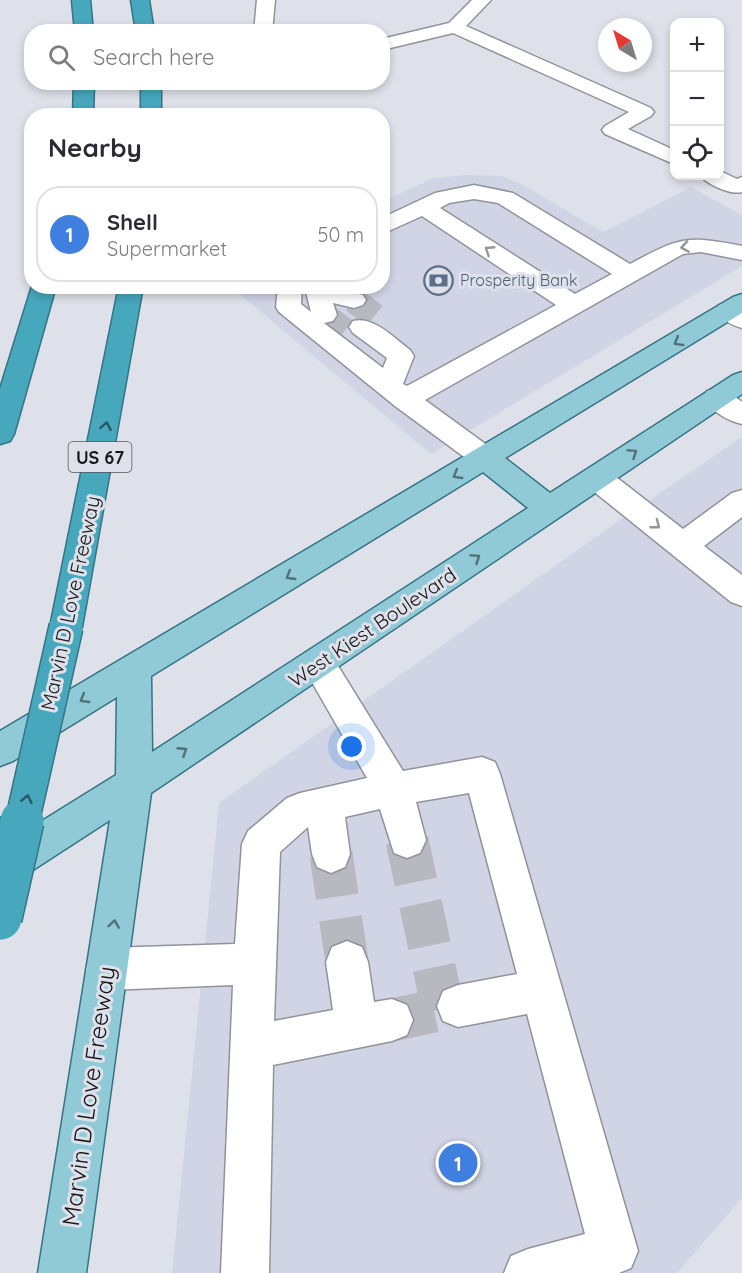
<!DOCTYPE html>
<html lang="en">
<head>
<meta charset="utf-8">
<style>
	body { margin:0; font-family:Quicksand,sans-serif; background:#f2f2f3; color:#2b2b33 }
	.controls { position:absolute; right:18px; top:18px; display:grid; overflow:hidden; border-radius:12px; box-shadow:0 3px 9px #0003 }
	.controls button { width:54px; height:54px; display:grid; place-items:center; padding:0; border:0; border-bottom:2px solid #e1e1e2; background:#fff; color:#2b2b33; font:30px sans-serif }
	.compass { position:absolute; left:598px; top:18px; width:54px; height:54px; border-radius:50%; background:#fff; box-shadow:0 3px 9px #0003; rotate:322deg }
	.you { position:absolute; left:352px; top:747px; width:21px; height:21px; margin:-15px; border:4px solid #fff; border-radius:50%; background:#1a73e8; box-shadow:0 0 0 9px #1a73e833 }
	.badge { display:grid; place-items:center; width:39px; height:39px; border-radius:50%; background:#166f42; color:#fff; font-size:20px; font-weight:700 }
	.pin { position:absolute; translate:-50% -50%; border:3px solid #fff; box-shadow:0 2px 6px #0006 }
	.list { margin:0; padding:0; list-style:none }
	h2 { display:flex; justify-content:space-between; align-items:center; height:78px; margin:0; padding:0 24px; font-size:26px }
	h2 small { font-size:20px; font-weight:400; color:#7c7c81 }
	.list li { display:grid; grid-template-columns:39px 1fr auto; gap:18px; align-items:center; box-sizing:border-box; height:96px; margin:0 12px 12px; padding:0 12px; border:2px solid #e1e1e2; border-radius:24px }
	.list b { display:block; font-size:22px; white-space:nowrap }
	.list p { margin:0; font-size:20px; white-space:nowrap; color:#7c7c81 }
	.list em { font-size:20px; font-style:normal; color:#7c7c81 }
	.icon { flex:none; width:33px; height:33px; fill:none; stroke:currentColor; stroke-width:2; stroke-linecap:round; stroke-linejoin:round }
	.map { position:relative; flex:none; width:742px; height:1273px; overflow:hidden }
	.search { position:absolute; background:#fff; box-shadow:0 3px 9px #0003; left:24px; top:24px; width:366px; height:66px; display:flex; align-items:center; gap:15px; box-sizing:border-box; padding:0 21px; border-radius:24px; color:#7c7c81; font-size:22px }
	.panel { position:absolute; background:#fff; box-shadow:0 3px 9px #0003; left:24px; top:108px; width:366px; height:186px; border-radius:24px }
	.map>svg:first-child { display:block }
	.built { fill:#d1d4e4 }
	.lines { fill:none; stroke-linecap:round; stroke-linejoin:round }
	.minor-tunnel-far1 { stroke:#b7b8c0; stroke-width:26; stroke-dasharray:26 13; stroke-linecap:butt }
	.minor-tunnel { stroke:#b7b8c0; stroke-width:43; stroke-dasharray:43 22; stroke-linecap:butt }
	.minor-casing { stroke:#91939b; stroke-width:3 }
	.major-casing { stroke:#357484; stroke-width:3 }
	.highway-casing { stroke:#357484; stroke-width:3 }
	.minor { fill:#fff; fill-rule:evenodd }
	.major { fill:#90cad7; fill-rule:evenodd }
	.highway { fill:#46a7bd; fill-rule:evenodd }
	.highway-bridge-far1-casing { stroke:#357484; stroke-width:36; stroke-linecap:butt }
	.highway-bridge-casing { stroke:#357484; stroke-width:46; stroke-linecap:butt }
	.highway-bridge-far1 { stroke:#46a7bd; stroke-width:33 }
	.highway-bridge { stroke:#46a7bd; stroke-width:43 }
	.oneway { stroke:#969698 }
	.oneway2 { stroke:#527078 }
	.oneway3 { stroke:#2b5763 }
	.labels { text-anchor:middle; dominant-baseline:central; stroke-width:6; stroke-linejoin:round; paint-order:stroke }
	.far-service-label { font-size:16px; fill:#4e5e75; stroke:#dfe1ea; text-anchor:start }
	.shield { fill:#dfe1ea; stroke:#525358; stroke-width:1.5 }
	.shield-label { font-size:18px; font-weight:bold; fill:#151619 }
	.street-label { font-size:20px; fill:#151619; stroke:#dfe1ea }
	.near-street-label { font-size:24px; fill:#151619; stroke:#dfe1ea }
</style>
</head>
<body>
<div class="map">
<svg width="742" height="1273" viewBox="0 0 742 1273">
	<rect width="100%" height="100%" fill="#dfe1ea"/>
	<!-- built -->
	<path class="built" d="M468,175L502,176L521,184L603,232L691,187L742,215V266L431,454L231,287L382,286L383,201L434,178Z
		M742,437V1198L677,1273H172L219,803L607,529Z"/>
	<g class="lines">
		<!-- minor-tunnel-far1 -->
		<path class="minor-tunnel-far1" d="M354,300L378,319
			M324,315L349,334"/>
		<!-- minor-tunnel -->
		<path class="minor-tunnel" d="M407,840L443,1009
			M331,854L347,962
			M392,1020L458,1006"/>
		<defs>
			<path id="minor" d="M257,0H275L272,32H254Z
				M472,0H491L466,26L651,108L654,112L651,116L628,129L674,150V164L605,134L602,130L605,126L629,112L453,33L382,50V39L449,23Z
				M720,171L737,179L742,177V192C731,195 708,185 701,176H720Z
				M474,185L513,193L630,264C680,237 686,235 742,246V260L701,252L683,254L425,400L495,451L499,458L495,465L485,468L475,465L395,406L279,312L276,307L278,286H302L301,304L311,312L306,292L309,287L327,286L363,295L366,300L363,305L354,308L333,303L337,315L333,321L324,323L383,368L387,358L353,333L349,327L353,321C374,316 394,338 410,350L414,356L403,384L407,386L556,305L422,216L382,234V218L435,193ZM474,199L498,203L612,274L575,294L440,208L449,203Z
				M728,303L742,309V328C731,325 722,320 716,311L719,305Z
				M717,389L727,391L742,402V424C728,421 711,411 703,398L707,391Z
				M597,467L607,470L683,529L732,493L742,490V517L704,546L742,575V606L731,602L587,486L582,478L587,470Z
				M318,649L330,653L403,771L482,757L495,762L500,774L638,1251L631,1268L619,1273H504L511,1256L528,1249L585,1234L527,1014L458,1027L443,1021L437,1006L443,991L458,985L517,974L469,793L416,802L426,840L420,853L407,858L394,853L380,809L345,817L350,854L345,867L331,873L317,867L312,854L308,827L280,852L274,1021L333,1010L326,962L332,947L347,941L362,947L368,962L374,1002L392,999L407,1005L413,1020L407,1035L392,1041L273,1065L269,1273H221L233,985L107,990L92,984L86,969L92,954L107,948L235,944L242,844L248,831L287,798L300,793L367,778L301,663L306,653Z"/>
			<path id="major" d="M742,294V313L505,458L550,493L733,375L742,372V394L151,793L86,1273H38L110,820L16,881L2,887L0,886V847L116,775L117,697L13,761L0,766V731L733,297ZM483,472L528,508L152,752L151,676Z"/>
			<path id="highway" d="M72,0H90L93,32H75Z
				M131,0H149L154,32H136Z
				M74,82H94L93,116H73Z
				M141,82H161V116H141Z
				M32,286H56L14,434L10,441L0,444V389Z
				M119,286H143L82,627L78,637L66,640L54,637L50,627Z"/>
		</defs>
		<!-- minor casing -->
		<use href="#minor" class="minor-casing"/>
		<!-- major casing -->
		<use href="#major" class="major-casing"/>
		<!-- highway casing -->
		<use href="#highway" class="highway-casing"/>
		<!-- minor -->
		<use href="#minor" class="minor"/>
		<!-- major -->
		<use href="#major" class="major"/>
		<!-- highway -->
		<use href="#highway" class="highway"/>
		<defs>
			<path id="highway-bridge-far1" d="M22,822L66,627"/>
			<path id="highway-bridge" d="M0,918L22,821"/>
		</defs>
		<!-- highway-bridge-far1 casing -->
		<use href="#highway-bridge-far1" class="highway-bridge-far1-casing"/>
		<!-- highway-bridge casing -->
		<use href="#highway-bridge" class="highway-bridge-casing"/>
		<!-- highway-bridge-far1 -->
		<use href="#highway-bridge-far1" class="highway-bridge-far1"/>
		<!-- highway-bridge -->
		<use href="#highway-bridge" class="highway-bridge"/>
	</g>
	<!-- one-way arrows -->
	<defs><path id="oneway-chevron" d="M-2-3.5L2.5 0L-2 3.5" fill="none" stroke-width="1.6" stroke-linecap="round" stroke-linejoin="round" transform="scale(1.5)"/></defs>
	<g class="oneway">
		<use href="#oneway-chevron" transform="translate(685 247) rotate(171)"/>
		<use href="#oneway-chevron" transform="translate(489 250) rotate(-147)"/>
		<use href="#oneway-chevron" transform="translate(656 525) rotate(38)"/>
	</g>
	<g class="oneway2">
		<use href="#oneway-chevron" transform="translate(678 342) rotate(149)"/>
		<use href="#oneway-chevron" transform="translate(633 453) rotate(-34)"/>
		<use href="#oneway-chevron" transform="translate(457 475) rotate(149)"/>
		<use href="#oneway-chevron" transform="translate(476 558) rotate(-34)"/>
		<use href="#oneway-chevron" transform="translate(290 576) rotate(149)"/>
		<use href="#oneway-chevron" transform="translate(84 699) rotate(149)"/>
		<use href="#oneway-chevron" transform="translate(183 751) rotate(-33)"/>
		<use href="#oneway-chevron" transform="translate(114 924) rotate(-82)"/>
	</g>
	<g class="oneway3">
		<use href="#oneway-chevron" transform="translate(106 426) rotate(-80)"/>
		<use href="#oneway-chevron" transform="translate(27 799) rotate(-77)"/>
	</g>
	<!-- icons -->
	<defs>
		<symbol id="bank-ring" viewBox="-11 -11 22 22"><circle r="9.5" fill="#dfe1ea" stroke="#5c6f8a" stroke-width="1.5"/><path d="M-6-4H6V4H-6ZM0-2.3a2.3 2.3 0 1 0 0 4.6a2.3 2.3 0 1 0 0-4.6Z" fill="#5c6f8a"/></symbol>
	</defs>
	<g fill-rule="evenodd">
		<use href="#bank-ring" x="422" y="264" width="33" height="33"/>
	</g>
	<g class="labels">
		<!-- far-service labels -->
		<g class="far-service-label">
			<text x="460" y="280">Prosperity Bank</text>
		</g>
		<!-- shield labels -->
		<rect class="shield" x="68.5" y="442" width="63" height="30" rx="4.5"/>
		<g class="shield-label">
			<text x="100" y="457">US 67</text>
		</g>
		<!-- street labels -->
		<g class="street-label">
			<text transform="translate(70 603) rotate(-78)">Marvin D Love Freeway</text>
			<text transform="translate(372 627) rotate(-34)">West Kiest Boulevard</text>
		</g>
		<!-- near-street labels -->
		<g class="near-street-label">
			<text transform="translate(88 1096) rotate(-82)">Marvin D Love Freeway</text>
		</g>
	</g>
</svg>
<div class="controls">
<button>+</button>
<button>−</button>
<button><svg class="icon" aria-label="locate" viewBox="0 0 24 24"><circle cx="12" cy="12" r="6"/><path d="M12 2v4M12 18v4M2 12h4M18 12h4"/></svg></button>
</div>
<svg class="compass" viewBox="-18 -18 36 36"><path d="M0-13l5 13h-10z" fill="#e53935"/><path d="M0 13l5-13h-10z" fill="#7c7c81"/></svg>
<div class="you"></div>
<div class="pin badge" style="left:458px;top:1163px;background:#3f7fe0">1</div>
<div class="search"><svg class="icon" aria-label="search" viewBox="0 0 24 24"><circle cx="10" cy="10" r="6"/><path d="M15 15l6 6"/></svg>Search here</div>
<section class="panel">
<h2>Nearby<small></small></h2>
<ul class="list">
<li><span class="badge" style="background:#3f7fe0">1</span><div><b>Shell</b><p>Supermarket</p></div><em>50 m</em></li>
</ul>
</section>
</div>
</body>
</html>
